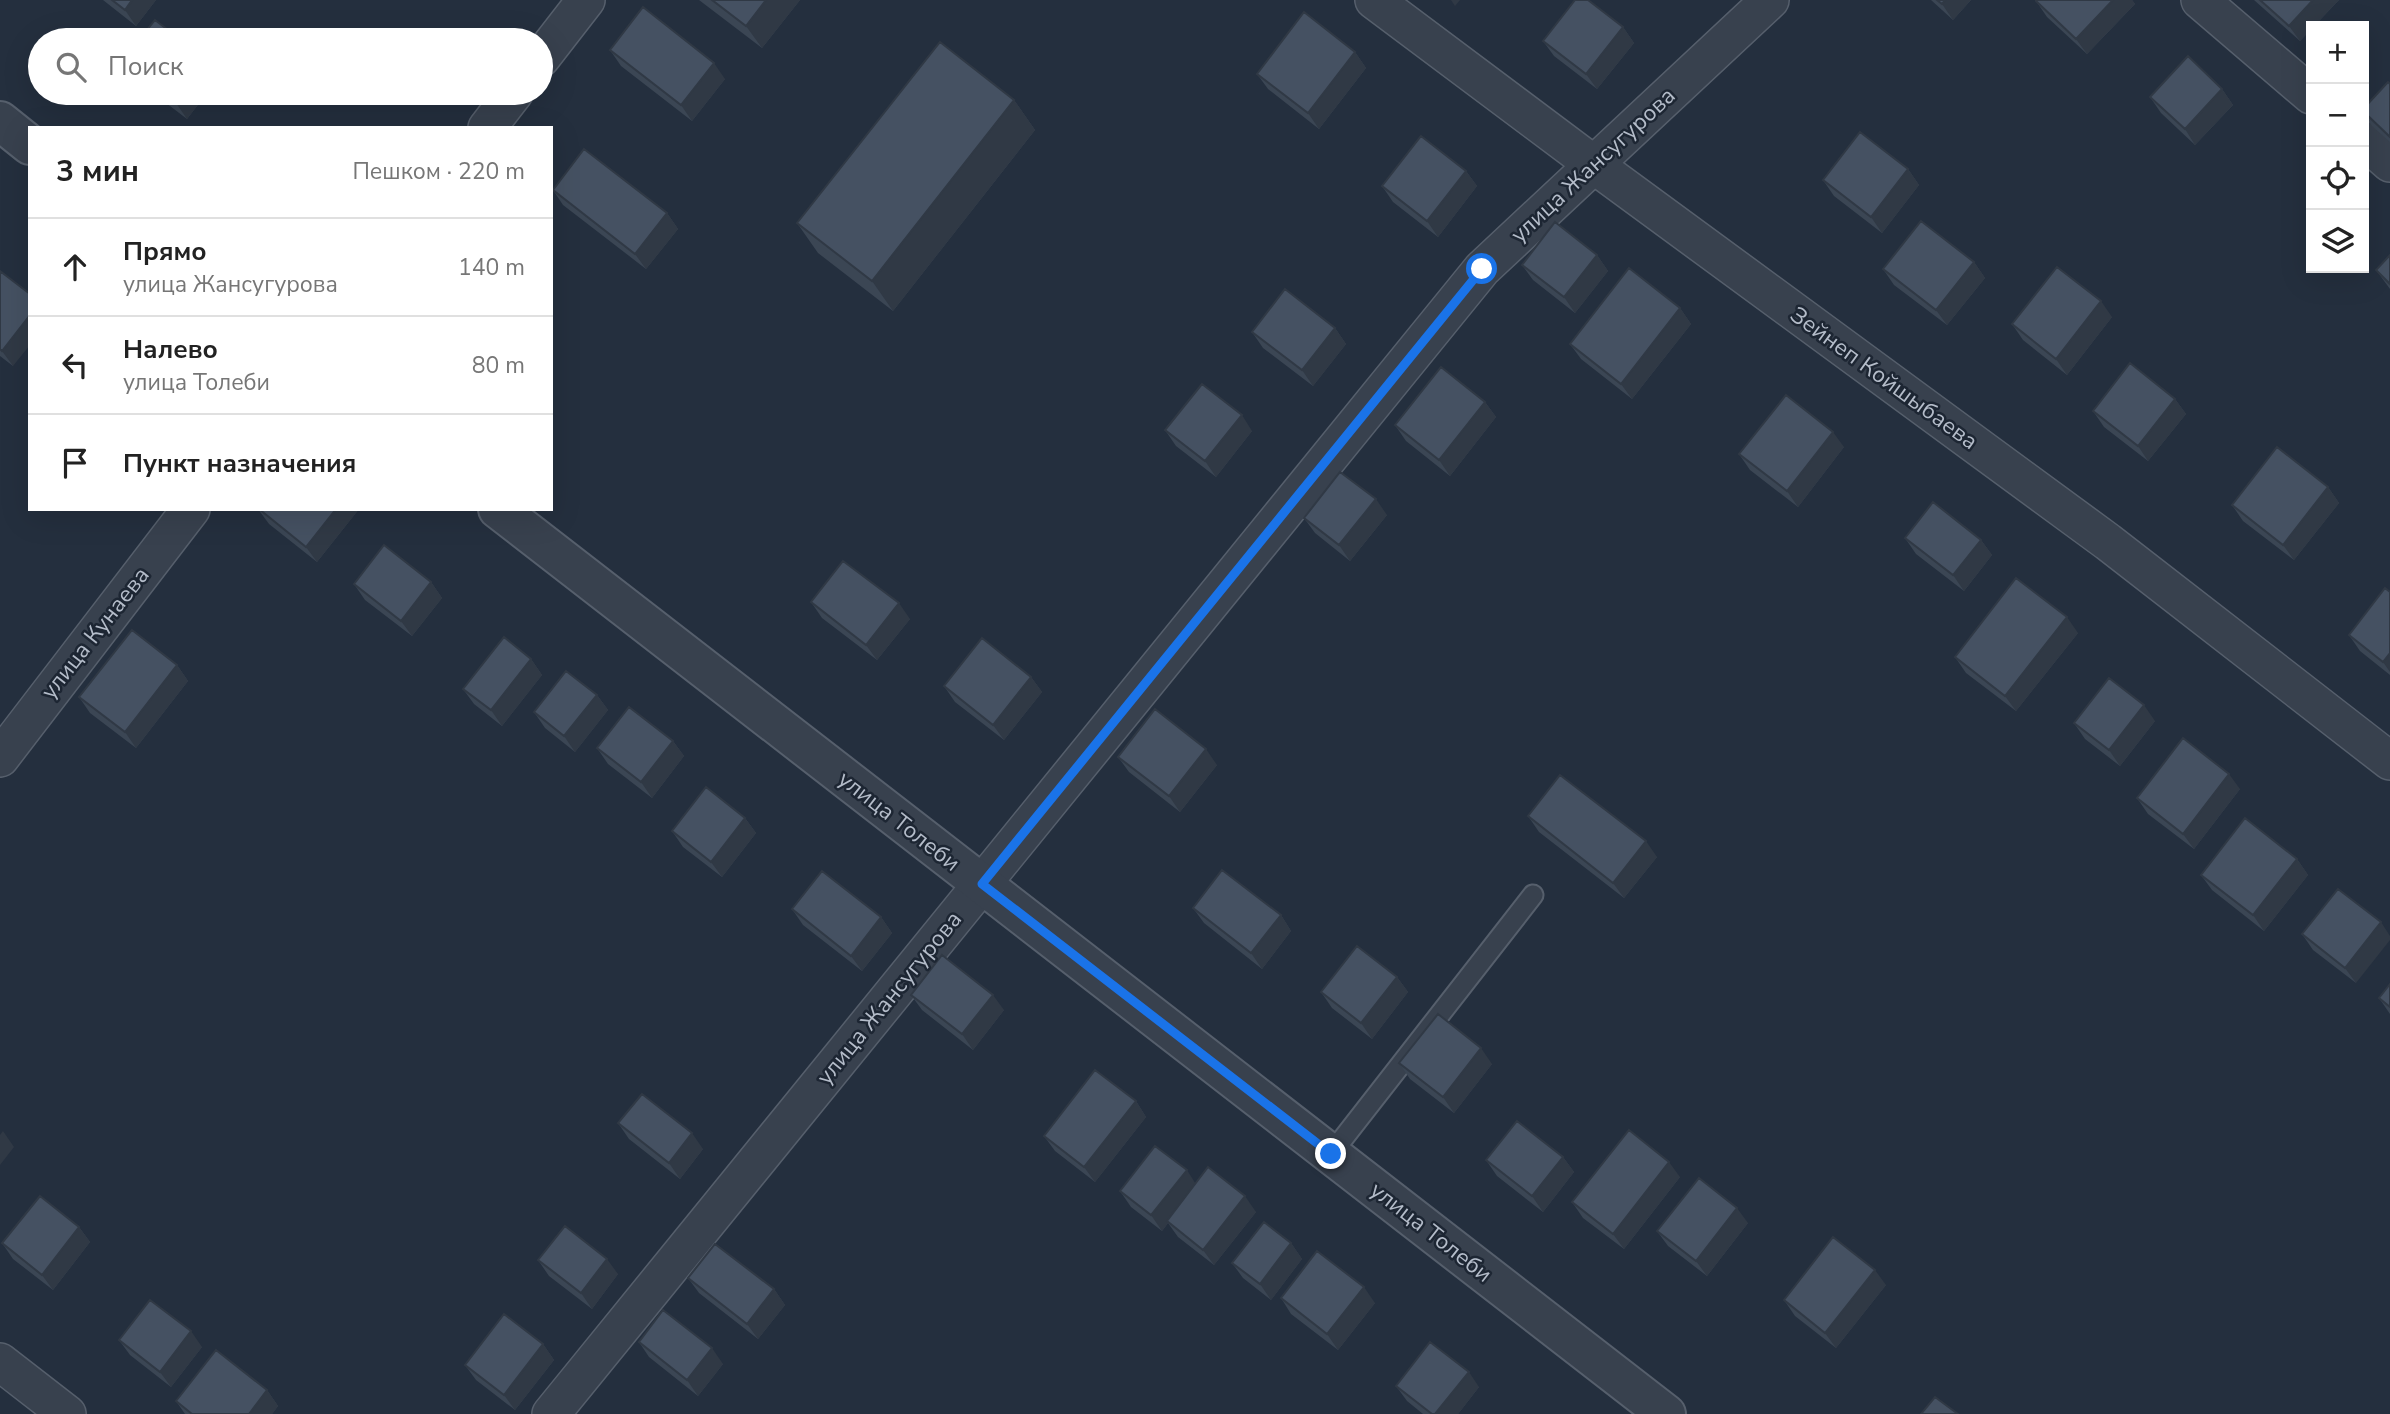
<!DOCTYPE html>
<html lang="ru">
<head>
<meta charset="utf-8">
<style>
	body { margin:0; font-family:"Nunito Sans",sans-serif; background:#f6f6f6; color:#222 }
	.controls { position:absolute; right:21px; top:21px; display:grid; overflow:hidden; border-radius:0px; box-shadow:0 7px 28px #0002 }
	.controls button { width:63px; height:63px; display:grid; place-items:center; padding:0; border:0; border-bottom:2px solid #e0e0e0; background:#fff; color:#222; font:35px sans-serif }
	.stop { position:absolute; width:21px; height:21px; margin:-16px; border:5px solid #1a73e8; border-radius:50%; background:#fff }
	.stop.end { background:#1a73e8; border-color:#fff; box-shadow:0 2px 7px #0008 }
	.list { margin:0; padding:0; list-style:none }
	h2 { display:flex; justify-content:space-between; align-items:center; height:91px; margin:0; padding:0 28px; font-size:30px }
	h2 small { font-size:23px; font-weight:400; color:#767676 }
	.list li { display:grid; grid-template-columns:46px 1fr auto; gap:21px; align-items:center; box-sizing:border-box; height:98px; padding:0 28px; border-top:2px solid #e0e0e0 }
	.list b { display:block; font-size:26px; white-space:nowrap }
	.list p { margin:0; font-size:23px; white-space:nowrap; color:#767676 }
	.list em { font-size:23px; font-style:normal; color:#767676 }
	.icon { flex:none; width:38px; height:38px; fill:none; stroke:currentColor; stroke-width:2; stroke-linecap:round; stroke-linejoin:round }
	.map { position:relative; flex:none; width:2390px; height:1414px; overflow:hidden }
	.search { position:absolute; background:#fff; box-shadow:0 7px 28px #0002; left:28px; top:28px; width:525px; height:77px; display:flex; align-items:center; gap:18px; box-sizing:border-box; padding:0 24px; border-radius:38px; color:#767676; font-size:26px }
	.panel { position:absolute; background:#fff; box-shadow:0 7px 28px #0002; left:28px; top:126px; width:525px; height:385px; border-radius:0px }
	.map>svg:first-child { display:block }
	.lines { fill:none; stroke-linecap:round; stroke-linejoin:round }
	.service-casing { stroke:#565f6c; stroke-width:23 }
	.minor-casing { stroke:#565f6c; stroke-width:40 }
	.tertiary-casing { stroke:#565f6c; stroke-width:42 }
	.service { stroke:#38414e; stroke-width:19 }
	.minor { stroke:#38414e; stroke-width:37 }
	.tertiary { stroke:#38414e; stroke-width:38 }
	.wall { fill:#3b4654 }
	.shaded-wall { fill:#303945 }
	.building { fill:#455162; stroke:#303945; stroke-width:2 }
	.route { stroke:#1a73e8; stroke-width:9 }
	.labels { text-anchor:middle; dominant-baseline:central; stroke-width:5; stroke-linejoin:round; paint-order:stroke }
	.street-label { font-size:23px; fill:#b4bcc9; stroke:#1d2633 }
</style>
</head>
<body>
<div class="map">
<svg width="2390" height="1414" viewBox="0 0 2390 1414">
	<rect width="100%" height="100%" fill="#242f3e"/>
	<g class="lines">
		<defs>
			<path id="service" d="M1331,1154L1533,895"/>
			<path id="minor" d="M1374,0L1593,164L2108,542L2390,761
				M2200,0L2311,95
				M541,58L586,0
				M487,128L514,93
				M2364,140L2390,163
				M0,758L191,509
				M0,1362L67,1414
				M551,1414L1482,269L1770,0"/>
			<path id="tertiary" d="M0,121L30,145
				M498,509L1666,1414"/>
		</defs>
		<!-- service casing -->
		<use href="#service" class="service-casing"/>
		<!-- minor casing -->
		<use href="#minor" class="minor-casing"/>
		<!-- tertiary casing -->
		<use href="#tertiary" class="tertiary-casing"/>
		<!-- service -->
		<use href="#service" class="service"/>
		<!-- minor -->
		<use href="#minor" class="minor"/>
		<!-- tertiary -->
		<use href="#tertiary" class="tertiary"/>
	</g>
	<!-- wall -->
	<path class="wall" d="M103,0H156L136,26Z
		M699,0H800L762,48Z
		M1931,0H1971L1953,20Z
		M2036,0H2132L2135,4L2087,54L2047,17L2036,1Z
		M2254,0H2339L2300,41Z
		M1623,27L1634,43L1597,89L1554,56L1543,41Z
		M610,50L725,79L692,121L621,66Z
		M1355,52L1366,68L1319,129L1268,89L1257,74Z
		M2390,84V142L2372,126L2364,113V108Z
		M2222,89L2233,105L2195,145L2161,113L2150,97Z
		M153,93H207L187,119Z
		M1014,100L1035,130L893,311L818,253L797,223Z
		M1908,169L1919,185L1882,233L1834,196L1823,180Z
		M1466,171L1477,186L1438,237L1393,202L1382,186Z
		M553,190L667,213L678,229L646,269L563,205Z
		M1597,255L1608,271L1575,313L1533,280L1522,265Z
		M2390,255V289L2376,270Z
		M1974,262L1985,278L1947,325L1894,285L1883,269Z
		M0,271L13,366L0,356Z
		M1680,308L1691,324L1632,399L1581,359L1570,344Z
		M2112,317L2067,375L2023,340L2012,324Z
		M1335,328L1346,344L1313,386L1263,348L1252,332Z
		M2175,399L2186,414L2148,461L2104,427L2093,411Z
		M1485,402L1496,417L1450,476L1406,441L1395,425Z
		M1165,430L1252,431L1216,477L1176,446Z
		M1844,447L1798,507L1750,470L1739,454Z
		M2328,487L2339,503L2294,560L2243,521L2232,505Z
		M258,509H359L317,562L269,524Z
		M1387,515L1350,561L1315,533L1304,518Z
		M1905,538L1981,540L1992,555L1964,591L1916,554Z
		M431,582L442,598L412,636L365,600L354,584Z
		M2390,592V675L2360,651L2349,635Z
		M811,602L910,619L877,660L822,618Z
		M2078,633L2016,711L1966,673L1955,657Z
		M531,659L542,675L502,726L474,704L463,689Z
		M177,665L188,681L136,748L90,713L79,697Z
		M1031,677L1042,692L1004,740L955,702L944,686Z
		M597,695L608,710L575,752L545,728L534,712Z
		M2155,721L2120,766L2085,739L2074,723Z
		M673,741L684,756L652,798L608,764L597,748Z
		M1118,757L1217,765L1180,812L1129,772Z
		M2240,789L2194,849L2148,814L2137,798Z
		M1528,816L1657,857L1624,898L1539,832Z
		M745,818L756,833L722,877L683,847L672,831Z
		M2297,859L2308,875L2264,931L2212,890L2201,875Z
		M2338,889L2356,983L2313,950L2302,934Z
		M1193,908L1281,915L1291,931L1262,969L1204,923Z
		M792,909L881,917L892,933L862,971L803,925Z
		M1397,977L1408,992L1372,1039L1332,1008L1321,992Z
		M2390,984V1014L2379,998Z
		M911,995L1004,1010L973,1050L922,1010Z
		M1399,1063L1492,1064L1454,1113L1410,1079Z
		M1136,1101L1146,1117L1095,1182L1055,1151L1044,1136Z
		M618,1123L703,1149L680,1179L629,1139Z
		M1563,1157L1574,1172L1543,1212L1497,1176L1486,1160Z
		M1680,1177L1624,1249L1583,1218L1572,1202Z
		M1196,1183L1256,1212L1214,1265L1178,1237L1168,1223L1162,1231L1131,1207L1120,1191Z
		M1748,1223L1707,1276L1668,1246L1657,1231Z
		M79,1227L90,1242L53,1290L13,1259L2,1243Z
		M1291,1243L1302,1259L1271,1300L1243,1278L1232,1263Z
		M538,1260L618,1274L592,1309L549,1276Z
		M688,1278L774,1289L785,1305L758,1339L699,1293Z
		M1886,1285L1836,1348L1795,1316L1784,1300Z
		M1281,1298L1375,1303L1338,1350L1291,1314Z
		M119,1340L202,1347L171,1387L130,1355Z
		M639,1342L723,1364L698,1396L649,1357Z
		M543,1344L554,1360L515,1410L476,1380L465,1365Z
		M1396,1386L1479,1387L1458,1414H1423L1407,1401Z
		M267,1390L278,1406L272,1414H185L176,1401Z"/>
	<!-- shaded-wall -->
	<path class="shaded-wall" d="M132,0H156L136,26L125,10Z
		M766,0H800L762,48L746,26Z
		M1451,0H1460L1455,6Z
		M1945,0H1971L1953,20L1942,4Z
		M2113,0H2132L2135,4L2087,54L2076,39Z
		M2313,0H2339L2314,26H2311V29L2300,41L2289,26Z
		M1623,27L1634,43L1597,89L1586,74Z
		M1355,52L1366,68L1319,129L1308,113Z
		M714,63L725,79L692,121L681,105Z
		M2222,89L2233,105L2195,145L2185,129Z
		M184,93H207L187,119L176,103Z
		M1014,100L1035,130L893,311L872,281Z
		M1908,169L1919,185L1882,233L1871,217Z
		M1466,171L1477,186L1438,237L1427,221Z
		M667,213L678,229L646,269L635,254Z
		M1597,255L1608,271L1575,313L1564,297Z
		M1974,262L1985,278L1947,325L1936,310Z
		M2101,301L2112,317L2067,375L2056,359Z
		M1680,308L1691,324L1632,399L1621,384Z
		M30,315V345L13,366L2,351Z
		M1335,328L1346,344L1313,386L1302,370Z
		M2175,399L2186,414L2148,461L2138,446Z
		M1485,402L1496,417L1450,476L1439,460Z
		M1242,415L1252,431L1216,477L1205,461Z
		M1833,432L1844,447L1798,507L1787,491Z
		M2328,487L2339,503L2294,560L2283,545Z
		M1376,499L1387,515L1350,561L1339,545Z
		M336,509H359L317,562L306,547Z
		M1981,540L1992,555L1964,591L1953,575Z
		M431,582L442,598L412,636L401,621Z
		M899,603L910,619L877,660L866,645Z
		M2067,617L2078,633L2016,711L2005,696Z
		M2390,653V672L2383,662Z
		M531,659L542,675L502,726L491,710Z
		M177,665L188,681L136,748L125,732Z
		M1031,677L1042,692L1004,740L993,725Z
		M597,695L608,710L575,752L564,736Z
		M2144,705L2155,721L2120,766L2109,750Z
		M673,741L684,756L652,798L641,782Z
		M1206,749L1217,765L1180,812L1169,796Z
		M2229,774L2240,789L2194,849L2183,834Z
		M745,818L756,833L722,877L711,862Z
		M1646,841L1657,857L1624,898L1613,883Z
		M2297,859L2308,875L2264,931L2253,915Z
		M1281,915L1291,931L1262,969L1251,953Z
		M881,917L892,933L862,971L851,956Z
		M2381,922L2390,936V940L2356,983L2345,968Z
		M1397,977L1408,992L1372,1039L1361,1023Z
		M993,995L1004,1010L973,1050L962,1034Z
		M1481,1048L1492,1064L1454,1113L1443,1097Z
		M1136,1101L1146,1117L1095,1182L1084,1167Z
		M3,1131L14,1147L0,1165V1135Z
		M692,1133L703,1149L680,1179L669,1163Z
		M1563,1157L1574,1172L1543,1212L1532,1196Z
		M1669,1162L1680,1177L1624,1249L1613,1234Z
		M1187,1170L1197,1186L1167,1221L1168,1223L1162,1231L1151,1215Z
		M1245,1196L1256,1212L1214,1265L1203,1250Z
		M1737,1208L1748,1223L1707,1276L1696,1261Z
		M79,1227L90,1242L53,1290L42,1275Z
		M1291,1243L1302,1259L1271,1300L1260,1284Z
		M607,1259L618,1274L592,1309L581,1293Z
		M1875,1270L1886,1285L1836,1348L1825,1333Z
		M1364,1287L1375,1303L1338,1350L1327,1334Z
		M774,1289L785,1305L758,1339L747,1324Z
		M191,1331L202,1347L171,1387L160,1372Z
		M543,1344L554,1360L515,1410L504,1395Z
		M712,1348L723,1364L698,1396L687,1380Z
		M1469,1372L1479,1387L1458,1414H1435Z
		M267,1390L278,1406L272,1414H249Z"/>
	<!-- building -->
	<path class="building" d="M112,0H132L125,10Z
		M712,0H766L746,26Z
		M1575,0H1588L1623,27L1586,74L1543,41Z
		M1937,0H1945L1942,4Z
		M2036,0H2113L2076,39L2036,1Z
		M2260,0H2313L2289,26Z
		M643,7L714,63L681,105L610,50Z
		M1304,12L1355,52L1308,113L1257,74Z
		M155,20L181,40H139Z
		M940,42L1014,100L872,281L797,223Z
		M2188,56L2222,89L2185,129L2150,97Z
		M2388,82L2390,84V137L2364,112V108Z
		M162,93H184L176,103Z
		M1860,132L1908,169L1871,217L1823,180Z
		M1421,136L1466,171L1427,221L1382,186Z
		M584,149L667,213L635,254L553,190Z
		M1921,221L1974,262L1936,310L1883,269Z
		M1555,222L1597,255L1564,297L1522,265Z
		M2390,255V284L2376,270Z
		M2057,267L2101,301L2056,359L2012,324Z
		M1629,268L1680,308L1621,384L1570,344Z
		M0,271L30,294V315L2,351L0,349Z
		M1285,289L1335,328L1302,370L1252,332Z
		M2130,363L2175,399L2138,446L2093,411Z
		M1441,367L1485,402L1439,460L1395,425Z
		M1202,384L1242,415L1205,461L1165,430Z
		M1786,395L1833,432L1787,491L1739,454Z
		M2277,447L2328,487L2283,545L2232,505Z
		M1340,472L1376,499L1339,545L1304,518Z
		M1933,502L1981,540L1953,575L1905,538Z
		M259,509H336L306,547Z
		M384,545L431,582L401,621L354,584Z
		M843,561L899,603L866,645L811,602Z
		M2016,578L2067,617L2005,696L1955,657Z
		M2385,588L2390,592V653L2383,662L2349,635Z
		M132,630L177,665L125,732L79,697Z
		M504,637L531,659L491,710L463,689Z
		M982,638L1031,677L993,725L944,686Z
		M566,671L597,695L564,736L534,712Z
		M2109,678L2144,705L2109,750L2074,723Z
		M629,707L673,741L641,782L597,748Z
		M1155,709L1206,749L1169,796L1118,757Z
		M2183,738L2229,774L2183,834L2137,798Z
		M1560,775L1646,841L1613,883L1528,816Z
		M706,787L745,818L711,862L672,831Z
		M2245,818L2297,859L2253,915L2201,875Z
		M1222,870L1281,915L1251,953L1193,908Z
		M822,871L881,917L851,956L792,909Z
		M2338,889L2381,922L2345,968L2302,934Z
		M1357,946L1397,977L1361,1023L1321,992Z
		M942,955L993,995L962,1034L911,995Z
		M2390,984V1007L2379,998Z
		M1438,1014L1481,1048L1443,1097L1399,1063Z
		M1095,1070L1136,1101L1084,1167L1044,1136Z
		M642,1094L692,1133L669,1163L618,1123Z
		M1517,1121L1563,1157L1532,1196L1486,1160Z
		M1629,1130L1669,1162L1613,1234L1572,1202Z
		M1155,1146L1187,1170L1151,1215L1120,1191Z
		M1208,1167L1245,1196L1203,1250L1167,1221Z
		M1699,1178L1737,1208L1696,1261L1657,1231Z
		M40,1196L79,1227L42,1275L2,1243Z
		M1264,1222L1291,1243L1260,1284L1232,1263Z
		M565,1226L607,1259L581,1293L538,1260Z
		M1833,1237L1875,1270L1825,1333L1784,1300Z
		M715,1244L774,1289L747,1324L688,1278Z
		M1317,1251L1364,1287L1327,1334L1281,1298Z
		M150,1300L191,1331L160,1372L119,1340Z
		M663,1310L712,1348L687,1380L639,1342Z
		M504,1314L543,1344L504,1395L465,1365Z
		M1430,1342L1469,1372L1435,1414H1432L1396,1386Z
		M216,1350L267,1390L249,1414H192L176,1401Z
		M1935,1397L1958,1414H1921Z"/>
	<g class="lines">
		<!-- route -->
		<path class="route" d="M1331,1154L982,884L1482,269"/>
	</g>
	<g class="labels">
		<!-- street labels -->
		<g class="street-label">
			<text transform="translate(1593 165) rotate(-43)">улица Жансугурова</text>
			<text transform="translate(1884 378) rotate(36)">Зейнеп Койшыбаева</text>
			<text transform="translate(95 633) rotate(-52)">улица Кунаева</text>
			<text transform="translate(899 821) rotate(38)">улица Толеби</text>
			<text transform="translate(889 998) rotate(-51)">улица Жансугурова</text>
			<text transform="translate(1431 1232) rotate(38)">улица Толеби</text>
		</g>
	</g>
</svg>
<div class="controls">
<button>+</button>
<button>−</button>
<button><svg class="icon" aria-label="locate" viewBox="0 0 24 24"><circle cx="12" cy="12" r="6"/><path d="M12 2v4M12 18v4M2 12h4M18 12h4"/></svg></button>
<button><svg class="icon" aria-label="layers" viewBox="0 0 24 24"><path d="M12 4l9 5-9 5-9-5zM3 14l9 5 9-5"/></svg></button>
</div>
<div class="stop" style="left:1482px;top:269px"></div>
<div class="stop end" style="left:1331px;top:1154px"></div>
<div class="search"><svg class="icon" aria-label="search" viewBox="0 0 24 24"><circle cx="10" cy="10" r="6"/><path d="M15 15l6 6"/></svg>Поиск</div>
<section class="panel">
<h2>3 мин<small>Пешком · 220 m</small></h2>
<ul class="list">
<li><svg class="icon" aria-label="ahead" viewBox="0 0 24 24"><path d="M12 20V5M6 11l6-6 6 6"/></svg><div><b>Прямо</b><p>улица Жансугурова</p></div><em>140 m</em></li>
<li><svg class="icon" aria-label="left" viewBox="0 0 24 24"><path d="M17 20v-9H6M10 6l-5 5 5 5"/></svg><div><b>Налево</b><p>улица Толеби</p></div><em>80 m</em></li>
<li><svg class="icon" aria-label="arrive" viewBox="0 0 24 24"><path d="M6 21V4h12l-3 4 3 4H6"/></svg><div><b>Пункт назначения</b></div></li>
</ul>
</section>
</div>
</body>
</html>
